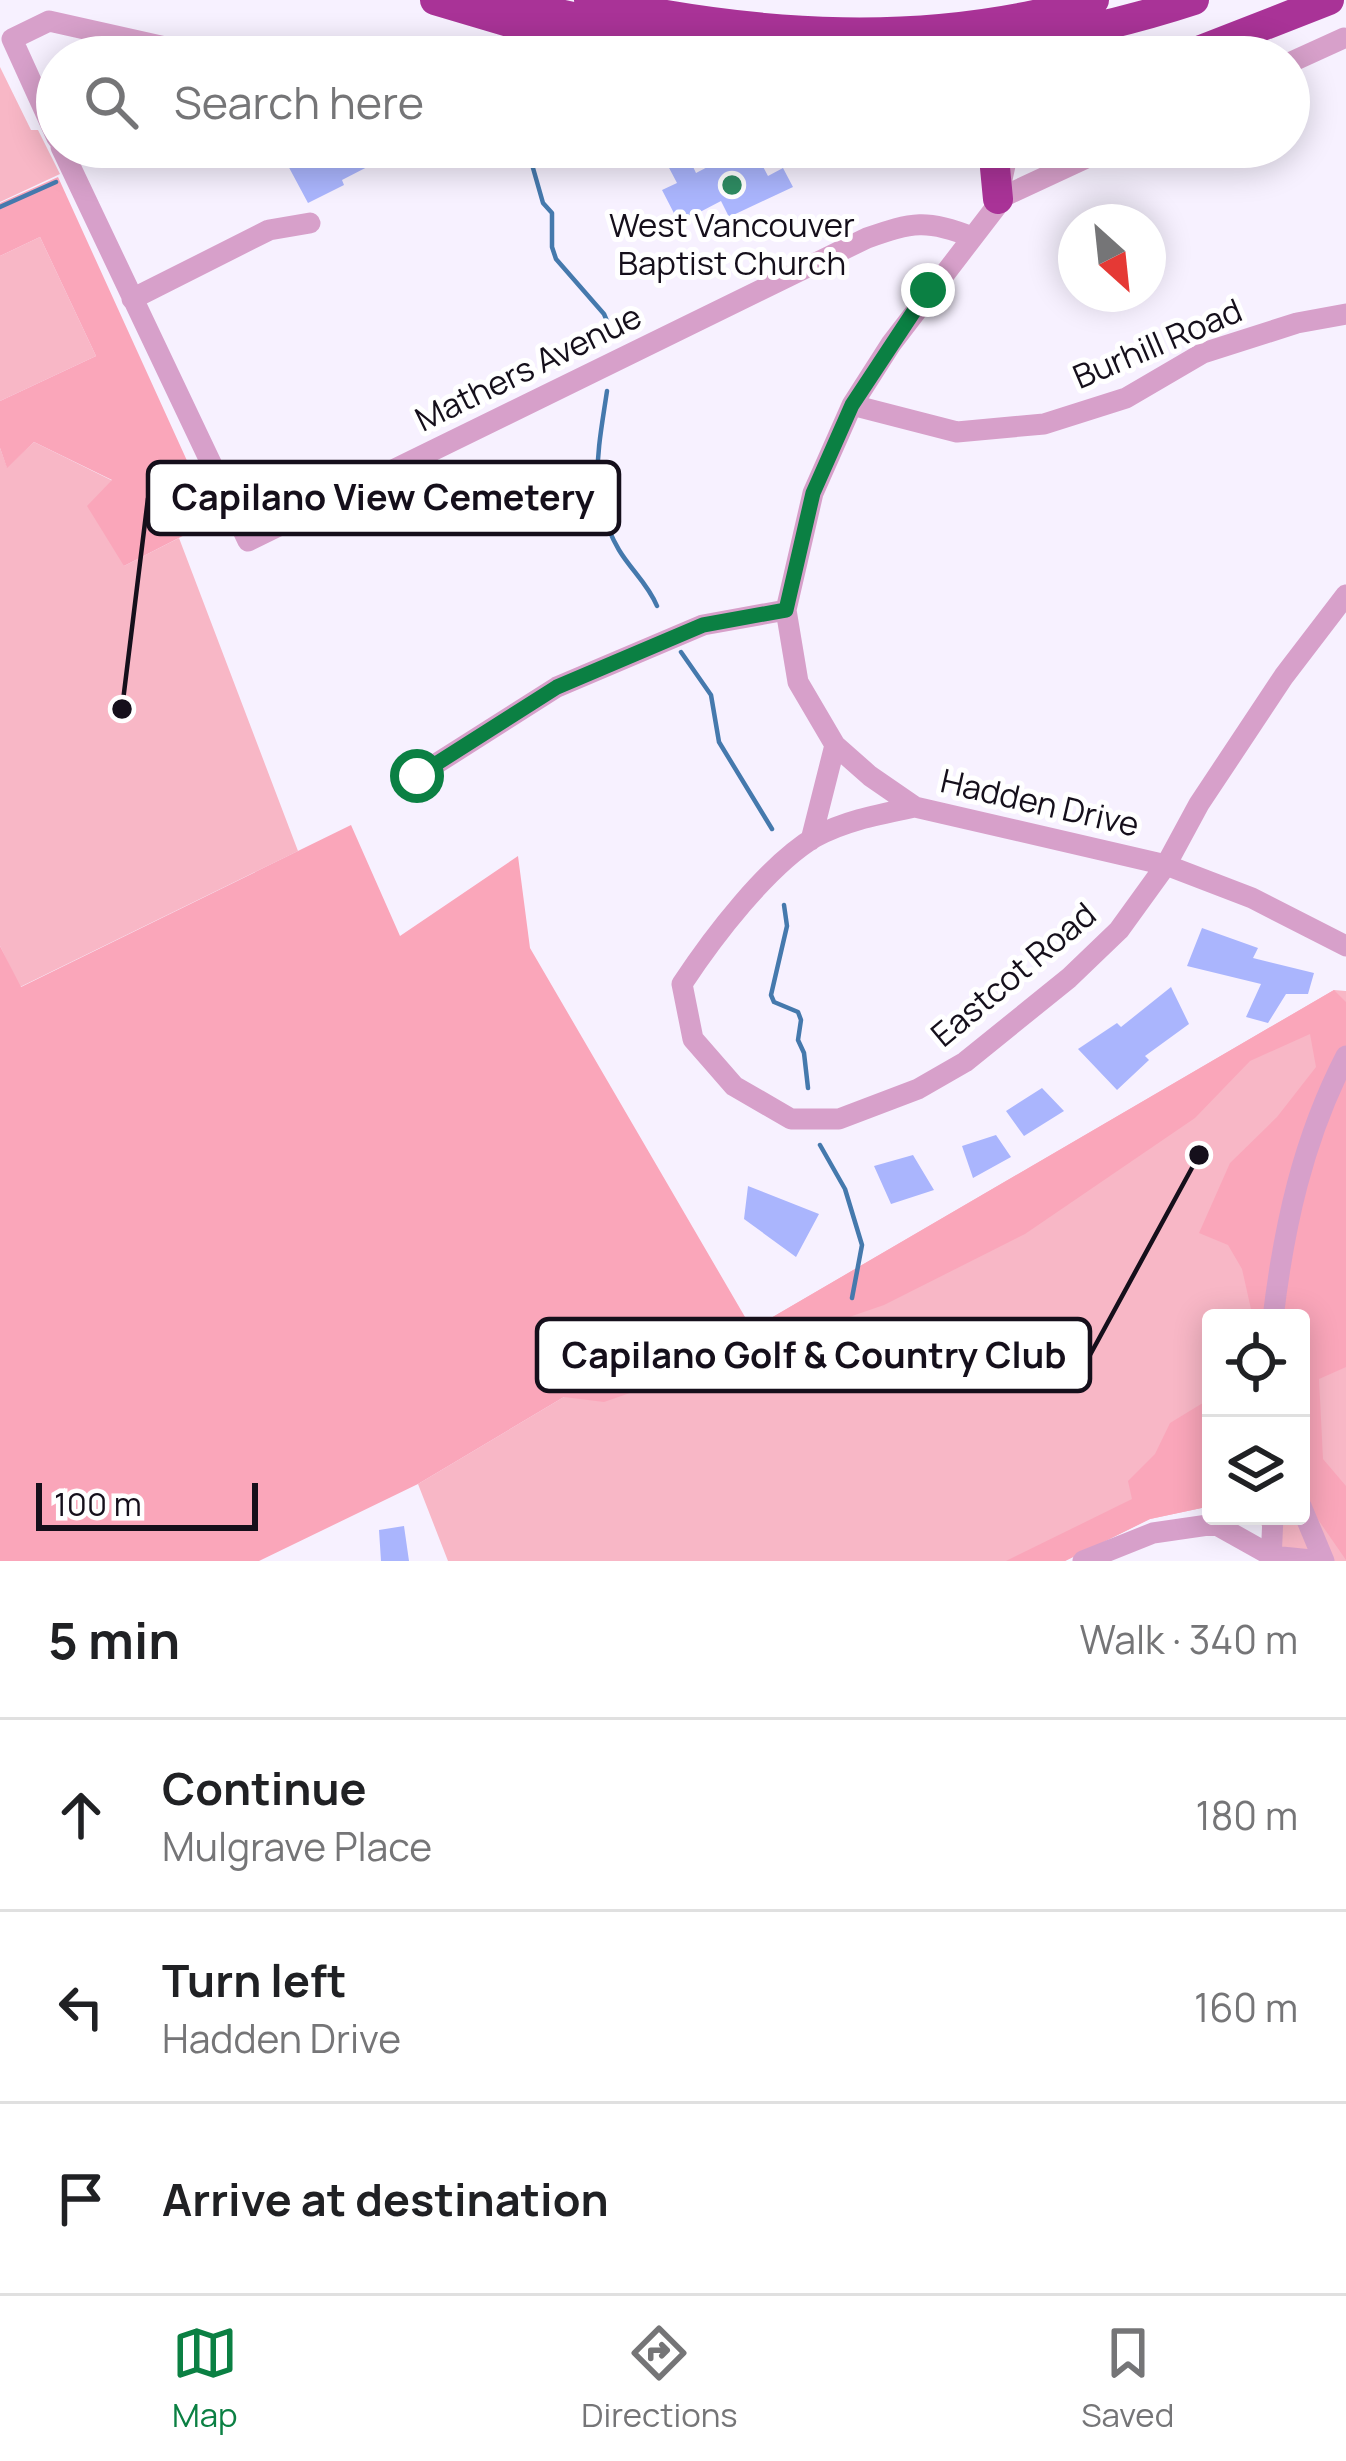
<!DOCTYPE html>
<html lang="en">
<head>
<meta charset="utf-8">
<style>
	body { margin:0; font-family:Manrope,sans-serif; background:#f2f2f2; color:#202124 }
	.controls { position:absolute; right:36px; bottom:36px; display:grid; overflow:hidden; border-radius:12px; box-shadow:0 6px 30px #0003 }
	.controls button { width:108px; height:108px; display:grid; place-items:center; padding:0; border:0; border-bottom:3px solid #e0e0e0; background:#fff; color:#202124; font:60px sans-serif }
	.compass { position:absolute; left:1058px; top:204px; width:108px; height:108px; border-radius:50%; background:#fff; box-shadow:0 6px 30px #0003; rotate:153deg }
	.scale { position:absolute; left:36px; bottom:30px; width:222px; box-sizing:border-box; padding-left:12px; border:6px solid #150f1b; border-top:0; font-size:33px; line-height:42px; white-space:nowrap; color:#150f1b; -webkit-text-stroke:9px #fff; paint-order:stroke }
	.stop { position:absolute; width:36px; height:36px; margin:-27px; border:9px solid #0b8043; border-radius:50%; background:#fff }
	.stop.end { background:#0b8043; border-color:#fff; box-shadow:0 3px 12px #0008 }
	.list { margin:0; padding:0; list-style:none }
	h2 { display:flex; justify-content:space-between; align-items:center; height:156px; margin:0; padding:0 48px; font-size:51px }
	h2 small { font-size:39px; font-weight:400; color:#757577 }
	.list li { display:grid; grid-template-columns:78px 1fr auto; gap:36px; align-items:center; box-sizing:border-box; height:192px; padding:0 48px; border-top:3px solid #e0e0e0 }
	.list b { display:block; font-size:45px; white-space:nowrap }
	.list p { margin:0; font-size:39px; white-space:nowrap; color:#757577 }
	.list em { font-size:39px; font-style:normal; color:#757577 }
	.icon { flex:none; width:66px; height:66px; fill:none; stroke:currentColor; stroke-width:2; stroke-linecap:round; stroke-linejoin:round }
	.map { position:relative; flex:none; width:1346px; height:1561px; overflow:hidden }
	.search { position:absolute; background:#fff; box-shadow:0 6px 30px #0003; left:36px; right:36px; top:36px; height:132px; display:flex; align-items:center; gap:30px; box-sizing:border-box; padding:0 42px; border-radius:66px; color:#757577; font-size:45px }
	.sheet { height:732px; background:#fff }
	nav { display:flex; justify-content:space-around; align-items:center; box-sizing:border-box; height:168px; border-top:3px solid #e0e0e0; background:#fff; font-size:33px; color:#757577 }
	nav a { display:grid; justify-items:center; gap:6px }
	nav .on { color:#0b8043 }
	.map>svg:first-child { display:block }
	.green { fill:#f8b7c6 }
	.forest { fill:#faa6ba }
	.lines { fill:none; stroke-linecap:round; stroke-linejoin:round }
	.stream { stroke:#4579ad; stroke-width:4.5 }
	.building { fill:#aab5fd }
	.minor { stroke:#d7a0ca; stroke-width:21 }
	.highway { stroke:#a93397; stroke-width:30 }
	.route { stroke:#0b8043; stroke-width:15 }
	.poi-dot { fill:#2e8b62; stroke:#fff; stroke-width:4.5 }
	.labels { text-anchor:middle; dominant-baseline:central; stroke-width:10; stroke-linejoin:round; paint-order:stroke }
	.poi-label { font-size:33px; fill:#150f1b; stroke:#fff }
	.street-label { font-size:33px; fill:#150f1b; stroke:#fff }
	.leader { fill:none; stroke:#150f1b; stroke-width:4.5 }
	.callout-dot { fill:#150f1b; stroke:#fff; stroke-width:4.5 }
	.callout { fill:#fff; stroke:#150f1b; stroke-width:4.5 }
	.callout-label { font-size:36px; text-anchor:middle; font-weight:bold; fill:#150f1b }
</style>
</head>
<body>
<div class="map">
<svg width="1346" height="1561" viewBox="0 0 1346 1561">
	<rect width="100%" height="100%" fill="#f7f1ff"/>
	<!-- green -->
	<path class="green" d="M0,67L31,130H38L60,174L0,202Z
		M40,237L96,356L0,401V256Z
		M34,442L113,481L124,566L179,538L298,851L20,987L0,946V448L7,467Z
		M1334,990L1346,991V1561H1294L1253,1516H1301V1318H1211V1506L1150,1519L1065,1561H448L418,1484L564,1397L752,1329Z"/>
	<!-- forest -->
	<path class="forest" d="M58,177L214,520L124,566L87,506L112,480L34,442L7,468L0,448V401L96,356L40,237L0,256V203Z
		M351,825L400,936L518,856L530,948L752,1329L1334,990L1346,1002V1367L1319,1379L1323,1459L1346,1486V1560L1301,1495V1318H1253L1242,1269L1228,1245L1199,1233L1230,1163L1277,1117L1316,1067L1310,1034L1250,1061L1195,1118L1025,1234L884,1305L604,1402L564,1397L418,1484L259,1561H0V946L21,987Z
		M1211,1398V1506L1150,1519L1065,1561H1006L1132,1499L1128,1481L1155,1454L1170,1423Z"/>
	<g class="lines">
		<!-- stream -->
		<path class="stream" d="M527,147L543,203L552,213V247L556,259L604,314L615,340
			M0,207L56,182
			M607,391C598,452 587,495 619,550C631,570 648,584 657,606
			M681,652L711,695L719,742L772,829
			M784,905L787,926L771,995L774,1002L798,1012L801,1020L798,1040L804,1053L808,1088
			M820,1145L845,1189L862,1245L852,1298"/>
	</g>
	<!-- building -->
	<path class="building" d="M278,147H365L373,164L342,180L344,185L308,203Z
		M738,151L746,166L759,159L768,176L783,168L793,187L729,217L721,201L679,223L662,190L677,183L667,164L687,154L696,173Z
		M1202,928L1258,948L1253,958L1314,973L1308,994H1286L1268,1023L1246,1017L1261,984L1187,966Z
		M1171,987L1189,1024L1145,1056L1149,1060L1117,1090L1078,1049L1117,1023L1121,1027Z
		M1042,1088L1064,1111L1024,1136L1006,1111Z
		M996,1135L1011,1157L973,1178L962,1146Z
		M913,1155L934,1190L891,1204L874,1166Z
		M748,1186L819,1214L796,1257L744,1219Z
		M404,1526L409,1561H381L379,1530Z"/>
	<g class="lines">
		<!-- minor -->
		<path class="minor" d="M1289,63L1344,38
			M57,138L12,39L49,21L210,57
			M61,147L248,541L867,238C912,222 927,219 972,237
			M1009,147L996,207L891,344L852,405L813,493L786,610L798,682L835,745L870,776L915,807L1166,865L1252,898L1346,946
			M998,199L1110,147
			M132,299L269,230L310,223
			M852,405L957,432L1044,424L1126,398L1203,353L1297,323L1346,314
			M417,776L557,687L703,625L786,610
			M915,807C881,814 846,820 815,837C767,866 713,937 682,984L693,1039L734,1086L791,1119H839L918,1089L965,1062L1069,978L1119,930L1166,865L1199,804L1284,676L1346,595
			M811,840L835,745
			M1273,1318C1284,1226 1303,1139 1346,1056
			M1301,1506L1324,1561
			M1083,1561L1153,1533L1215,1524L1272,1556L1321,1561
			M1271,1561L1273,1516"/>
		<!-- highway -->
		<path class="highway" d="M435,0L627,57
			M501,0C747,62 949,80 1194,0
			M589,0C757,37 928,49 1094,0
			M1183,57L1329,0
			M993,147L998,199"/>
	</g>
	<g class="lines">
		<!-- route -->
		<path class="route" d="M417,776L557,687L703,625L786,610L813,493L852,405L928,290"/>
	</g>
	<!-- markers -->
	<circle class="poi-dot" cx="732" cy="185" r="12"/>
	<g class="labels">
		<!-- poi labels -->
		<g class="poi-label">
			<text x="732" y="224">West Vancouver<tspan x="732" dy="38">Baptist Church</tspan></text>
		</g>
		<!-- street labels -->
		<g class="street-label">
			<text transform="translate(1157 343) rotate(-23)">Burhill Road</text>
			<text transform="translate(528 367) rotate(-26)">Mathers Avenue</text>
			<text transform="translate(1040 802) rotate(13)">Hadden Drive</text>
			<text transform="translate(1013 974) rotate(-40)">Eastcot Road</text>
		</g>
	</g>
	<!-- callouts -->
	<path class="leader" d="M122 709L148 498M1199 1155L1090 1355"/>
	<g class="callout-dot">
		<circle cx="122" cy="709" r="12"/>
		<circle cx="1199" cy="1155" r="12"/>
	</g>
	<g class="callout">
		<rect x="148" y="462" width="471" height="72" rx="12"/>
		<rect x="537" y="1319" width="553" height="72" rx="12"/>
	</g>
	<g class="callout-label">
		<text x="383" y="510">Capilano View Cemetery</text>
		<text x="814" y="1368">Capilano Golf &amp; Country Club</text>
	</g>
</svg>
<div class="controls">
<button><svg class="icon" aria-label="locate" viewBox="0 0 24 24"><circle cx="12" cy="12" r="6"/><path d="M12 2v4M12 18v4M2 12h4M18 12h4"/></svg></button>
<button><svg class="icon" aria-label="layers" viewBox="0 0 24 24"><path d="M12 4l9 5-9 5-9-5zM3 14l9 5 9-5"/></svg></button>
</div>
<svg class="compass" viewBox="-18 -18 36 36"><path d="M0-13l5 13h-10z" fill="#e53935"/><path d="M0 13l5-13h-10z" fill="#757577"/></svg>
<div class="scale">100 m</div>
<div class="stop" style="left:417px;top:776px"></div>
<div class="stop end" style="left:928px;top:290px"></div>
<div class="search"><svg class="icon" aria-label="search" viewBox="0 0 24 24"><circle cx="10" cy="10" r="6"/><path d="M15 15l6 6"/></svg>Search here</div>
</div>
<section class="sheet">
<h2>5 min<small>Walk · 340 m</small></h2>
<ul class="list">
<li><svg class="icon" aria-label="ahead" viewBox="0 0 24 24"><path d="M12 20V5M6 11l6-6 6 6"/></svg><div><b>Continue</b><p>Mulgrave Place</p></div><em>180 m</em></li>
<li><svg class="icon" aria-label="left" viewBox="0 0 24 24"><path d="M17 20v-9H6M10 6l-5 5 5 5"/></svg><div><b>Turn left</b><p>Hadden Drive</p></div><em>160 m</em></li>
<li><svg class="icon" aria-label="arrive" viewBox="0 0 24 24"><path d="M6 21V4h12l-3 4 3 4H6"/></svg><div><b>Arrive at destination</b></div></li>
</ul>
</section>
<nav>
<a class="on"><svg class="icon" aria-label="map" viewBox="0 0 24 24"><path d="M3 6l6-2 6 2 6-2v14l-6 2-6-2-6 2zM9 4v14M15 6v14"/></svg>Map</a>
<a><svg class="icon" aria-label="directions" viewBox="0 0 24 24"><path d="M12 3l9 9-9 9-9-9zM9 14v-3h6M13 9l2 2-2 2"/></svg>Directions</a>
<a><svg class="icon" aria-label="saved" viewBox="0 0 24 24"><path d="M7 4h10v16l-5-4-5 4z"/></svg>Saved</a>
</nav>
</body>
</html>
